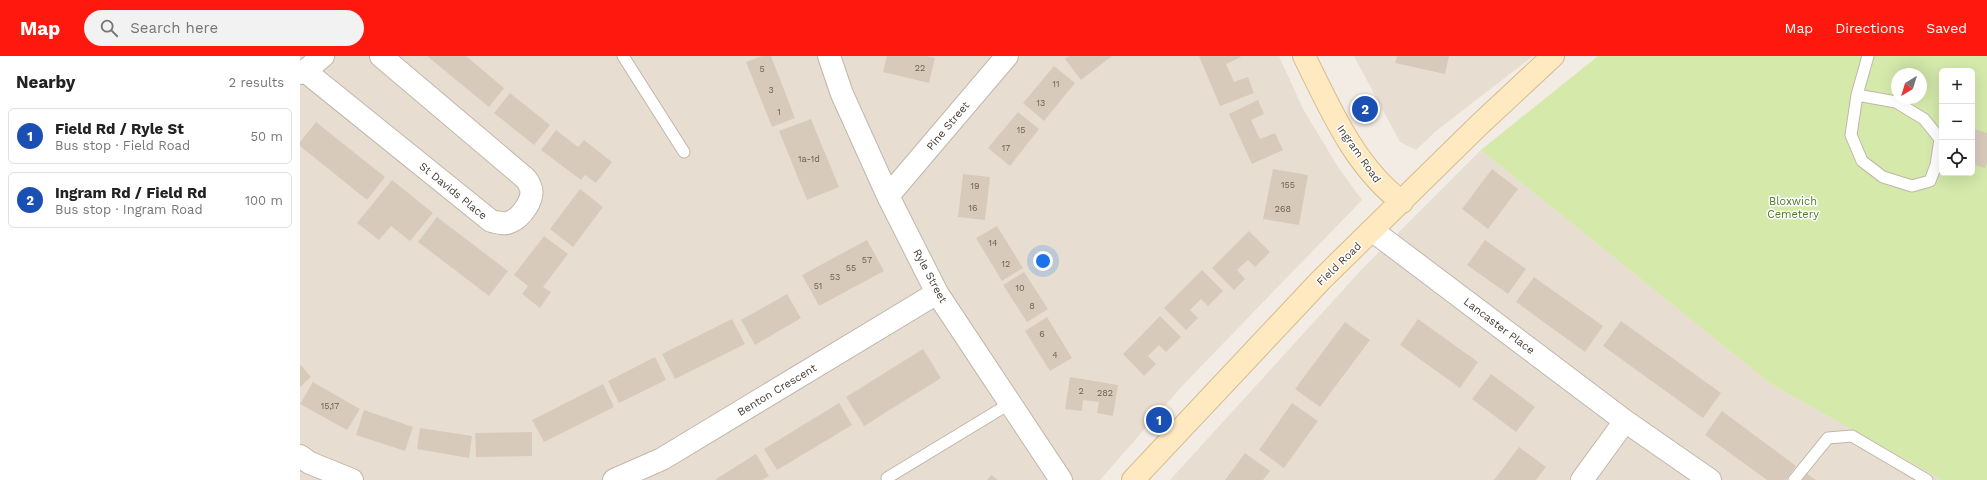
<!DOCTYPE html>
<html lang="en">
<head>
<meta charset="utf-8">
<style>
	body { margin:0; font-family:"Work Sans",sans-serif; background:#f2f2f2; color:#222 }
	.controls { position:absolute; right:12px; top:12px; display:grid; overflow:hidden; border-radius:6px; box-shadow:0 4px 16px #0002 }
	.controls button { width:36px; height:36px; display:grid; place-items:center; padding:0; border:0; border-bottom:1px solid #e0e0e0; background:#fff; color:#222; font:20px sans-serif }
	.compass { position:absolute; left:1591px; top:12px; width:36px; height:36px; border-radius:50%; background:#fff; box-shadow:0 4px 16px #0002; rotate:218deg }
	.you { position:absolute; left:743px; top:205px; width:14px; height:14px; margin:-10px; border:3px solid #fff; border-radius:50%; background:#1a73e8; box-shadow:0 0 0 6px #1a73e833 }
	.badge { display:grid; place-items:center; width:26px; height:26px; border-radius:50%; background:#ff180e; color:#fff; font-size:13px; font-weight:700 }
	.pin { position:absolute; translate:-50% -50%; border:2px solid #fff; box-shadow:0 1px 4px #0006 }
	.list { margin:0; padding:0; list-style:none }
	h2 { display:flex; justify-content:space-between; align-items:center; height:52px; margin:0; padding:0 16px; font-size:17px }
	h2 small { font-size:13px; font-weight:400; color:#767676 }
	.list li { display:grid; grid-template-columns:26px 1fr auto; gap:12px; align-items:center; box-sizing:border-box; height:56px; margin:0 8px 8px; padding:0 8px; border:1px solid #e0e0e0; border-radius:6px }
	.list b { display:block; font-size:15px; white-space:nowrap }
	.list p { margin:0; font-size:13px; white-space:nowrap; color:#767676 }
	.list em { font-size:13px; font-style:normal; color:#767676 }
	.icon { flex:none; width:22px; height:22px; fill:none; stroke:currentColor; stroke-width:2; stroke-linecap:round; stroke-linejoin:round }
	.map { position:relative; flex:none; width:1687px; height:424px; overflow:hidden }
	header { display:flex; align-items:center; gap:24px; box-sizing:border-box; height:56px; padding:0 20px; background:#ff180e; color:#fff }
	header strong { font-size:19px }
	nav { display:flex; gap:22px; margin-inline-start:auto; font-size:14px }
	.search { width:280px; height:36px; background:#f2f2f2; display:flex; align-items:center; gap:10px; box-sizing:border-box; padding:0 14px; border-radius:22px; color:#767676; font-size:15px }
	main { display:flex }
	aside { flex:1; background:#fff }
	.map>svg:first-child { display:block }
	.residential { fill:#e7ded1 }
	.green { fill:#d4e9aa; fill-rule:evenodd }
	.building { fill:#d8cabb }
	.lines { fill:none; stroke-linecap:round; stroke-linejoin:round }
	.lane-casing { stroke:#c1b6a9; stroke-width:13 }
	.street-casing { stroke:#c1b6a9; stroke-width:24 }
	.secondary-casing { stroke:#d5bc91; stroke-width:24 }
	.lane { stroke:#fff; stroke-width:11 }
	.street { stroke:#fff; stroke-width:22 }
	.secondary { stroke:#ffe9c1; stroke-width:22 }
	.labels { text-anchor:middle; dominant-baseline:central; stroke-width:3; stroke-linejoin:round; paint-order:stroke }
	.number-label { font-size:9px; fill:#6a6055 }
	.street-label { font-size:11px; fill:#453c33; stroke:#fff }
	.park-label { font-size:11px; fill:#4e7924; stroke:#fff }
</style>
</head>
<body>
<header>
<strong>Map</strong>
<div class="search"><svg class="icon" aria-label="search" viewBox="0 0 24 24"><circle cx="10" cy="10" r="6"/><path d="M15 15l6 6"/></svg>Search here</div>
<nav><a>Map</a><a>Directions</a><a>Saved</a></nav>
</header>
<main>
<aside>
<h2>Nearby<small>2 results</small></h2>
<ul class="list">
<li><span class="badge" style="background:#1a4fb4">1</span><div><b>Field Rd / Ryle St</b><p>Bus stop · Field Road</p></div><em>50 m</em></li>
<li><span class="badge" style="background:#1a4fb4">2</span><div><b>Ingram Rd / Field Rd</b><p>Bus stop · Ingram Road</p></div><em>100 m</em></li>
</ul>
</aside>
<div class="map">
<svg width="1687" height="424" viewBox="0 0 1687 424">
	<rect width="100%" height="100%" fill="#f3ece4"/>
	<!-- residential -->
	<path class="residential" d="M0,0H979L1003,53L1038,111L1062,144L884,328L800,424H0Z
		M1054,0H1233L1136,75L1116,94L1100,86Z
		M1181,94L1471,328L1642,424H870L1063,212Z"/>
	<!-- green -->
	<path class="green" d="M1298,0H1687V424H1642L1471,328L1181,94ZM1642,15H1672V117H1642ZM1597,18H1621V42H1597Z"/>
	<!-- building -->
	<path class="building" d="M127,0H166L204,32L189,51Z
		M462,0H471L495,62L472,71L446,6Z
		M587,0H626L635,2L629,27L583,16Z
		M769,0H812L781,24L765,3Z
		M899,0H940L941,1L926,8L934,26L948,21L954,37L920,50Z
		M1097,0H1149L1145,18L1095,7Z
		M754,10L775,27L744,65L723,47Z
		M210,37L250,69L234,89L194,57Z
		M958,44L964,58L951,64L960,83L975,77L983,94L952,108L929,58Z
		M718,56L739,73L710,110L688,92Z
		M511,63L539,131L507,144L479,75Z
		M16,66L85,121L67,144L0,90V86Z
		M1672,72L1687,77V107L1685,112L1672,108L1673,95H1672Z
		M256,74L278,91L284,84L312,106L296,127L285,119L281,124L241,94Z
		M973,113L1008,119L999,169L963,163Z
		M1192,113L1218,133L1188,173L1162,153Z
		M663,118L690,121L685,164L658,161Z
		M92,124L133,157L110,185L91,170L79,184L57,167Z
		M280,133L303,151L273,191L250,173Z
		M137,161L208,215L189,240L118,186Z
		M697,170L723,212L702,225L676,182Z
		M949,175L970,196L955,211L948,204L937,214L945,223L934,234L912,212Z
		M244,180L268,198L243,231L251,236L240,252L222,238L228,230L214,219Z
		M567,184L584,215L519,250L502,219Z
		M1185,184L1226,213L1208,238L1167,209Z
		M902,214L923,235L908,250L901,243L890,254L898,262L886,274L864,252Z
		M724,216L748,253L727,266L703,229Z
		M1234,221L1303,270L1285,296L1216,246Z
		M487,238L501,262L455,289L441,264Z
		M860,260L881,281L866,296L859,289L848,300L856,308L844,320L823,298Z
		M747,261L772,302L750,315L725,275Z
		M432,263L445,288L375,323L362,298Z
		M1118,263L1178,306L1160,332L1100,289Z
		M1321,265L1421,337L1403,362L1303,290Z
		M1045,266L1070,284L1020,351L995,333Z
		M623,293L641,322L564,370L546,341Z
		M355,301L366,324L319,347L308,325Z
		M0,308L11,321L0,331Z
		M1191,318L1235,351L1216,376L1172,343Z
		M770,321L818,329L813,360L797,357L799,346L783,344L782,355L765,353Z
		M13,326L60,353L47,374L0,348Z
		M303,328L314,351L244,386L232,364Z
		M539,347L552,369L477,414L464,393Z
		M992,347L1018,365L984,412L959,394Z
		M64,354L113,371L105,395L56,379Z
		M1422,355L1496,410L1486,424H1467L1405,379Z
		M120,372L172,380L169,402L117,393Z
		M232,376V400L176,401L175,377Z
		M1219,391L1246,411L1236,424H1194Z
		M945,397L970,415L963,424H925Z
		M456,398L469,420L462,424H417L416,423Z
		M1506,417L1516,424H1500Z
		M691,419L698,424H687Z"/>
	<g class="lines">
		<defs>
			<path id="lane" d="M323,0L384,96
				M1557,39L1596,46L1624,63L1640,83L1636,109L1630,125L1612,130L1583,121L1562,105L1551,79L1557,39L1568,0
				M587,422L709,348
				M1494,424L1528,382L1552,380L1627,424"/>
			<path id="street" d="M529,0L542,38L588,140L637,237L761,424
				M5,15L191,165C197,166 204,169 210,166C221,162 236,142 230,130C229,127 227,124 225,122L81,0
				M0,17L5,15L23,0
				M588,140L707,0
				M1073,175L1325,365L1410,424
				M0,400L10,407L52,424
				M314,424L362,403L637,237
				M1282,424L1325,365"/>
			<path id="secondary" d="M1004,0C1030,52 1054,110 1102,146
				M833,424L1021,224L1179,69L1253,0"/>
		</defs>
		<!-- lane casing -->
		<use href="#lane" class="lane-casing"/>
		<!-- street casing -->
		<use href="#street" class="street-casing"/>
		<!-- secondary casing -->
		<use href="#secondary" class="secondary-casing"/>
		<!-- lane -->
		<use href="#lane" class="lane"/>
		<!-- street -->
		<use href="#street" class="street"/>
		<!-- secondary -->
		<use href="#secondary" class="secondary"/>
	</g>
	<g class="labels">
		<!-- number labels -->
		<g class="number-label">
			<text x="620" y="12">22</text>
			<text x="462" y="13">5</text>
			<text x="756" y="28">11</text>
			<text x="471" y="34">3</text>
			<text x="741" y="47">13</text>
			<text x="479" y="56">1</text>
			<text x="721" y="74">15</text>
			<text x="706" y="92">17</text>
			<text x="509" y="103">1a-1d</text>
			<text x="988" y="129">155</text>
			<text x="675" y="130">19</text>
			<text x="673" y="152">16</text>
			<text x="983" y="153">268</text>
			<text x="693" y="187">14</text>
			<text x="567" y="204">57</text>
			<text x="706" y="208">12</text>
			<text x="551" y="212">55</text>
			<text x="535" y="221">53</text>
			<text x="518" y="230">51</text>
			<text x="720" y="232">10</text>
			<text x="732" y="250">8</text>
			<text x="742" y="278">6</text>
			<text x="755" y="299">4</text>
			<text x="781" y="335">2</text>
			<text x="805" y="337">282</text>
			<text x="30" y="350">15,17</text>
		</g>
		<!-- street labels -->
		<g class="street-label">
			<text transform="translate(648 70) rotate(-50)">Pine Street</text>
			<text transform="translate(1059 98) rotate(55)">Ingram Road</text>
			<text transform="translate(153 135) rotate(39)">St Davids Place</text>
			<text transform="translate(1039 208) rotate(-44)">Field Road</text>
			<text transform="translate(630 220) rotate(62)">Ryle Street</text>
			<text transform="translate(1199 270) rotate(37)">Lancaster Place</text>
			<text transform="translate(477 334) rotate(-31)">Benton Crescent</text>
		</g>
		<!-- park labels -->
		<g class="park-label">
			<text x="1493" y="145">Bloxwich<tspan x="1493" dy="13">Cemetery</tspan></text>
		</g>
	</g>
</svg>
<div class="controls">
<button>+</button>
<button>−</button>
<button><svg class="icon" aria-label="locate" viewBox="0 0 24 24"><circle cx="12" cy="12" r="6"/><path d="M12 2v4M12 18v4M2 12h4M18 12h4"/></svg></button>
</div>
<svg class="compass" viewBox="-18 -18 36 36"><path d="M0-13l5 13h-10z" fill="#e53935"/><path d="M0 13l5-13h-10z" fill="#767676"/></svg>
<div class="you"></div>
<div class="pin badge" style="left:859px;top:364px;background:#1a4fb4">1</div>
<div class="pin badge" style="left:1065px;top:53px;background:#1a4fb4">2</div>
</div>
</main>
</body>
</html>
